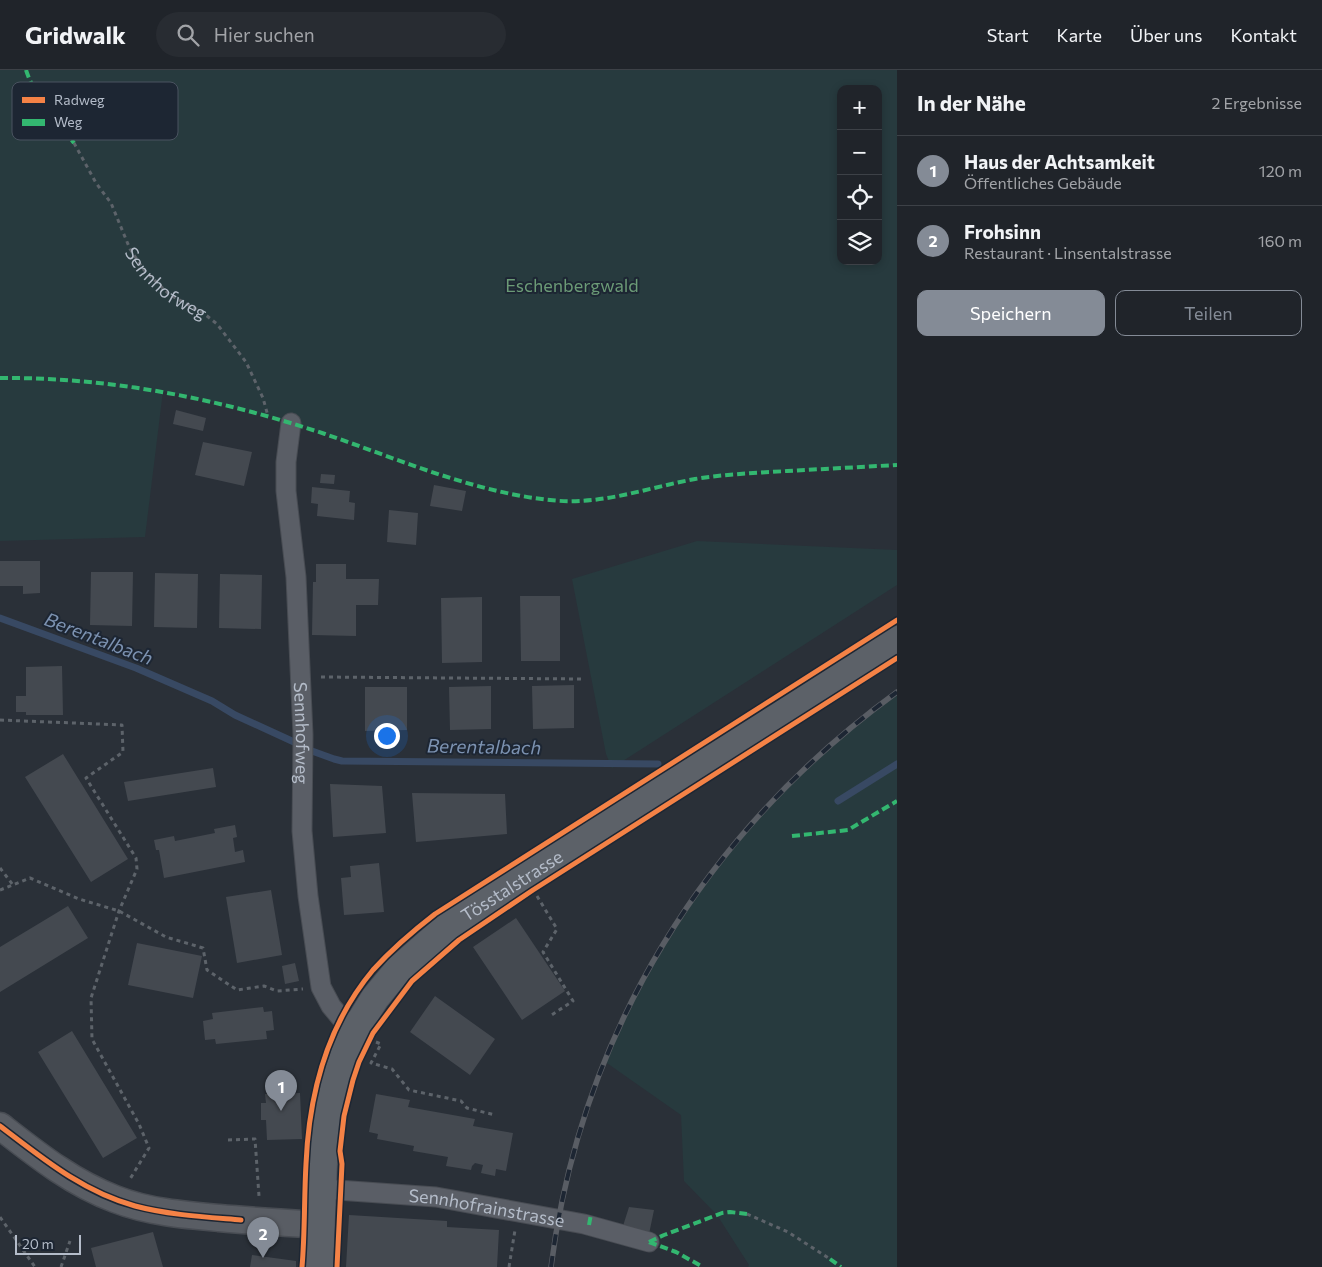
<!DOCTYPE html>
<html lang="de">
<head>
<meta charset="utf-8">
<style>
	body { margin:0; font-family:Commissioner,sans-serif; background:#282c32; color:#f1f3f6 }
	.controls { position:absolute; right:15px; top:15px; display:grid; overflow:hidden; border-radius:10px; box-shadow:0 2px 8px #0003 }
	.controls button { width:45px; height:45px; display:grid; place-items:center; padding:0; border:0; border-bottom:1px solid #3d4147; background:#20242a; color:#f1f3f6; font:25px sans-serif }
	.scale { position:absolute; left:15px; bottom:12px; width:66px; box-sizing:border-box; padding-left:5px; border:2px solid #b4bcc9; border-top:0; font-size:14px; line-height:18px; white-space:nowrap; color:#b4bcc9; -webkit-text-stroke:4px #1d2633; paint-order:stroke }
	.you { position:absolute; left:386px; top:665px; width:18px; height:18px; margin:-12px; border:4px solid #fff; border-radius:50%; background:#1a73e8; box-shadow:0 0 0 8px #1a73e833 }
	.badge { display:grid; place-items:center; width:32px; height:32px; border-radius:50%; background:#848b96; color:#fff; font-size:16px; font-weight:700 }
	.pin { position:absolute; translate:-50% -41px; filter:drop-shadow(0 1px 2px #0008) }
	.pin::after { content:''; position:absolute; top:26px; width:18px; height:15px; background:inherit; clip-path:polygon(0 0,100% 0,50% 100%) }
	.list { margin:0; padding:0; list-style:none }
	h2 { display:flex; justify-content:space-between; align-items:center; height:65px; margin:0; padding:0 20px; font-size:21px }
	h2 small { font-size:16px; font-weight:400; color:#a2a4a8 }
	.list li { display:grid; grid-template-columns:32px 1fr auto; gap:15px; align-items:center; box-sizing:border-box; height:70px; padding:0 20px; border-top:1px solid #3d4147 }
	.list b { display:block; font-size:19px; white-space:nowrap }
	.list p { margin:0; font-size:16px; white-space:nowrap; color:#a2a4a8 }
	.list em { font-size:16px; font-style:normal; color:#a2a4a8 }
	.actions { display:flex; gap:10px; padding:15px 20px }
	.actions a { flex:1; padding:11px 0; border:1px solid #848b96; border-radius:10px; text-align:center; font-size:18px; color:#848b96 }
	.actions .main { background:#848b96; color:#fff }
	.icon { flex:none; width:28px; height:28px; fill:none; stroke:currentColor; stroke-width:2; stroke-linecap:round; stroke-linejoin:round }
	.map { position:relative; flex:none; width:897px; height:1197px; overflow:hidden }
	header { display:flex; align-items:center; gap:30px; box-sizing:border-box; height:70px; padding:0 25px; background:#20242a; border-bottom:1px solid #3d4147 }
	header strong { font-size:24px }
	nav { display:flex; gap:28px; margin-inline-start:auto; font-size:18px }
	.search { width:350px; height:45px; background:#282c32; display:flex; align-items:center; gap:12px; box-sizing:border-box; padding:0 18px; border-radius:28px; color:#a2a4a8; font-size:19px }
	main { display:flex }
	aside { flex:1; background:#20242a }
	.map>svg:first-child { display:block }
	.green { fill:#273a3e; fill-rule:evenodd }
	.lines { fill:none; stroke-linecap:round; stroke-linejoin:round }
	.stream { stroke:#384963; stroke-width:7 }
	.building { fill:#444950 }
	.street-casing { stroke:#484c53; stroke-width:21 }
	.secondary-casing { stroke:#484c53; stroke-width:29 }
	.primary-casing { stroke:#484c55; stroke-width:30 }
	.path { stroke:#5d636a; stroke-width:3; stroke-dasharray:4 4; stroke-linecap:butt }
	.street { stroke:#5a5e66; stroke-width:19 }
	.secondary { stroke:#595d64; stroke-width:26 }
	.primary { stroke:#5c6168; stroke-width:28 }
	.rail-casing { stroke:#595d64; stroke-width:5.5 }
	.rail { stroke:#1d2633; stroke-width:4; stroke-dasharray:11; stroke-linecap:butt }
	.quiet { stroke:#33b770; stroke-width:4; stroke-dasharray:8 4; stroke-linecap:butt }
	.cycleway-casing { stroke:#1d2633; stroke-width:8 }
	.cycleway { stroke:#f48246; stroke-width:5 }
	.labels { text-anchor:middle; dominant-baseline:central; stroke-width:4; stroke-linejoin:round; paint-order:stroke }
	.street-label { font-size:18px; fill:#b4bcc9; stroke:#1d2633 }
	.park-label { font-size:18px; fill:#6b9a76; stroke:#1d2633 }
	.water-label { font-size:19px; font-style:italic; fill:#7c92b1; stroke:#1d2633 }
	.key { fill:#1d2633; stroke:#4a5360; stroke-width:1 }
	.key-label { font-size:14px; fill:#b4bcc9 }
</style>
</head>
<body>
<header>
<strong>Gridwalk</strong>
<div class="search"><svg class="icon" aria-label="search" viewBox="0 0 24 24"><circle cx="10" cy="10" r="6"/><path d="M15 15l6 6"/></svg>Hier suchen</div>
<nav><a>Start</a><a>Karte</a><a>Über uns</a><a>Kontakt</a></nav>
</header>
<main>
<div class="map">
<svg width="897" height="1197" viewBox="0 0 897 1197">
	<rect width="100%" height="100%" fill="#2a3038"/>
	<!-- green -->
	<path class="green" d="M0,0H897V395C831,399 763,399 697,409C647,417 604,435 552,430C528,428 505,422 482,416C429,402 379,383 327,365C273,346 218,333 163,321L145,467L0,471ZM841,19H878V191H841Z
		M697,471L897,480V515L612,698L606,684L572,509Z
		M897,622V1197H748L749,1195L717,1145L684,1111L681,1045L604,991C671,838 761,720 897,622Z"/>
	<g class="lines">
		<!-- stream -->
		<path class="stream" d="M0,548L136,598L212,631L235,645L294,672
			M312,681L334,689L342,691L658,694
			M838,731L897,694"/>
	</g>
	<!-- building -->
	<path class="building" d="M176,340L206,348L203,361L173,354Z
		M203,372L252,382L244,416L195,405Z
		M321,404L335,405L334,414L320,413Z
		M434,415L466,421L462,441L430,436Z
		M312,417L350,421L349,432L355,433L354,450L317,446L318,434L311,433Z
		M389,440L418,443L416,475L387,472Z
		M0,491H40V523L23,524V516H0Z
		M316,494H346V509H379L378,535H356V566L312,565L313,512H316Z
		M91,502H133L132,556L90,555Z
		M155,503L198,504L197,558L154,557Z
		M220,504L262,505L261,559L219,558Z
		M520,526H560V591H521Z
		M482,527V592L442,593L441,528Z
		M62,596L63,645H26V642H16V626H26V597Z
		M574,615V658L533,659L532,616Z
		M491,616V659L450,660L449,617Z
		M365,617H407V660L365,661Z
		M63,684L128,789L91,812L25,707Z
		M213,698L216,717L128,731L124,712Z
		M330,714L382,716L386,763L333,767Z
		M412,723L505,724L507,764L416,772Z
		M235,755L237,767L233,768L235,782L243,780L245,792L164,808L159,780H156L154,770L174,766L175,771L215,763L214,759Z
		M379,793L384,842L344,845L341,808L351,807L350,796Z
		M271,820L282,885L237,893L226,827Z
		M68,836L88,868L0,922V877Z
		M516,848L565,921L522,950L473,877Z
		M137,873L202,886L193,928L128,915Z
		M295,893L299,911L285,914L282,896Z
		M435,926L495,969L470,1005L410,962Z
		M263,937L264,942L272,941L274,960L266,961L267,969L216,974L215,969L205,970L203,951L213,949L212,943Z
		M72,961L137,1068L103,1088L38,982Z
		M300,1023L302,1069L267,1070L266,1050H261V1033H266L265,1024Z
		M376,1024L410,1030L408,1037L475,1049L473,1056L513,1063L506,1101L496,1099L495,1106L481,1103L483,1095L475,1093L472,1096L471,1100L446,1096L448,1087L413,1081L414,1076L377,1069L378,1064L369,1062Z
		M629,1137L654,1140L649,1164L623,1156Z
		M349,1145L447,1151V1157L499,1160L497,1197H346Z
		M153,1162L163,1197H96L91,1178Z
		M252,1185L296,1191V1197H250Z"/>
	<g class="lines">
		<defs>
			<g id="street">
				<path id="s2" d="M291,353L286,392V421L296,507L303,665L302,761L308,826L321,917L331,936L341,948L357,957"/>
				<path id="s3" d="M323,1119L436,1127L584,1154L649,1172"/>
			</g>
			<path id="secondary" d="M0,1056C36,1084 72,1113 115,1129C148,1142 184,1145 219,1148C253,1151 287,1153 321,1155"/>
			<g id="primary">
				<path id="s4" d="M319,1197L324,1066L334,1016L347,977L357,957L375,928L399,899L448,856L897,570"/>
			</g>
		</defs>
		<!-- street casing -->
		<use href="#street" class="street-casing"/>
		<!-- secondary casing -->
		<use href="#secondary" class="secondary-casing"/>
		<!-- primary casing -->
		<use href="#primary" class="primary-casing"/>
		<!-- path -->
		<g class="path">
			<path id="s1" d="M74,73L96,113L111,133L130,179L144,200L170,225L202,242L217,254L246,292L263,328L268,346"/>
			<path d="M321,607L583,609"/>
			<path d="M0,650L122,655L123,682L86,708L136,788L137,799L119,841L91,928L92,969L139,1054L149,1078L130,1109"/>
			<path d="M0,798L13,815"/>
			<path d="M0,820L30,808L79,829L119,841L166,867L203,878L207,900L237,920L264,916L277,921L303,919"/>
			<path d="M537,826L557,859L543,882L573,931L550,946"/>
			<path d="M376,972L381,974L371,993L392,999L409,1020L461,1031L467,1038L495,1045"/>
			<path d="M228,1070L255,1069L259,1126"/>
			<path d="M747,1144L788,1162L830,1189"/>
			<path d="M0,1147L35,1197"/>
			<path d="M61,1197L70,1171"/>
			<path d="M509,1197L515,1160"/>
		</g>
		<!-- street -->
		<use href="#street" class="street"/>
		<!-- secondary -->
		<use href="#secondary" class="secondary"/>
		<!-- primary -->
		<use href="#primary" class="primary"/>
		<defs>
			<path id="rail" d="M551,1197C581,962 706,761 897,622"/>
		</defs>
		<!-- rail casing -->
		<use href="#rail" class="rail-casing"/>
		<!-- rail -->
		<use href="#rail" class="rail"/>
		<!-- quiet -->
		<path class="quiet" d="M26,0C35,28 56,50 74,73
			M0,308C111,307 220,329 325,364C398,389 473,422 550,430C600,436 646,418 695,409C725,404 756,403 787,401C823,399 860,397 897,395
			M792,766L848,760L897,731
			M589,1155L591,1144
			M649,1172L664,1165L722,1143L730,1142L747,1144
			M649,1172L676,1182L703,1197
			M830,1189L841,1197"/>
		<defs>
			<path id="cycleway" d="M0,1056C42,1088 83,1122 135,1136C169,1145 206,1147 241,1150
				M302,1197C305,1163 304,1129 306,1094C309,1024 327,955 373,900C392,879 413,861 435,844L897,550
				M337,1197L342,1094L340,1081L344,1046L353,1010L359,992L373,963L412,911L459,870L533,820L897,588"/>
		</defs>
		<!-- cycleway casing -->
		<use href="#cycleway" class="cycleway-casing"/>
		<!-- cycleway -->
		<use href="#cycleway" class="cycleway"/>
	</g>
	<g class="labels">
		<!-- street labels -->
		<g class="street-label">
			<text stroke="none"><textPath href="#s1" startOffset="171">Sennhofweg</textPath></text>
			<text stroke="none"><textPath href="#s2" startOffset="311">Sennhofweg</textPath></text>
			<text stroke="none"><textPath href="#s4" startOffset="458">Tösstalstrasse</textPath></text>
			<text stroke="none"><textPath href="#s3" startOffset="165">Sennhofrainstrasse</textPath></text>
		</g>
		<!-- park labels -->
		<g class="park-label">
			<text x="572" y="215">Eschenbergwald</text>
		</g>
		<!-- water labels -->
		<g class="water-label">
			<text transform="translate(99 568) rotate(21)">Berentalbach</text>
			<text transform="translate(484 676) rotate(1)">Berentalbach</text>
		</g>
	</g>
	<!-- legend -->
	<rect x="12" y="12" width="166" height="58" rx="8" class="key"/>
	<rect x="22" y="27" width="23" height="6" fill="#f48246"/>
	<rect x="22" y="49" width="23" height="7" fill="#33b770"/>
	<g class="key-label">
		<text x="54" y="35">Radweg</text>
		<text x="54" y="57">Weg</text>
	</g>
</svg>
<div class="controls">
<button>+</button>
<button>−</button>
<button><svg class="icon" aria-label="locate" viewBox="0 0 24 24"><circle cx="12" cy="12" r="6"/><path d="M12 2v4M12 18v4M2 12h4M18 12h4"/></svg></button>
<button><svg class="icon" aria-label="layers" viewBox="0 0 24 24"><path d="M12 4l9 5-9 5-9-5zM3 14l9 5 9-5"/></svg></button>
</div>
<div class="scale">20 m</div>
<div class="you"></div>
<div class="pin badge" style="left:281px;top:1041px">1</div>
<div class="pin badge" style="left:263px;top:1188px">2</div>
</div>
<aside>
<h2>In der Nähe<small>2 Ergebnisse</small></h2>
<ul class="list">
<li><span class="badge">1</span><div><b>Haus der Achtsamkeit</b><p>Öffentliches Gebäude</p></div><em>120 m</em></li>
<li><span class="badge">2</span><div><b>Frohsinn</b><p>Restaurant · Linsentalstrasse</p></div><em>160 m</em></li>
</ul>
<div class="actions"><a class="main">Speichern</a><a>Teilen</a></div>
</aside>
</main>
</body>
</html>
